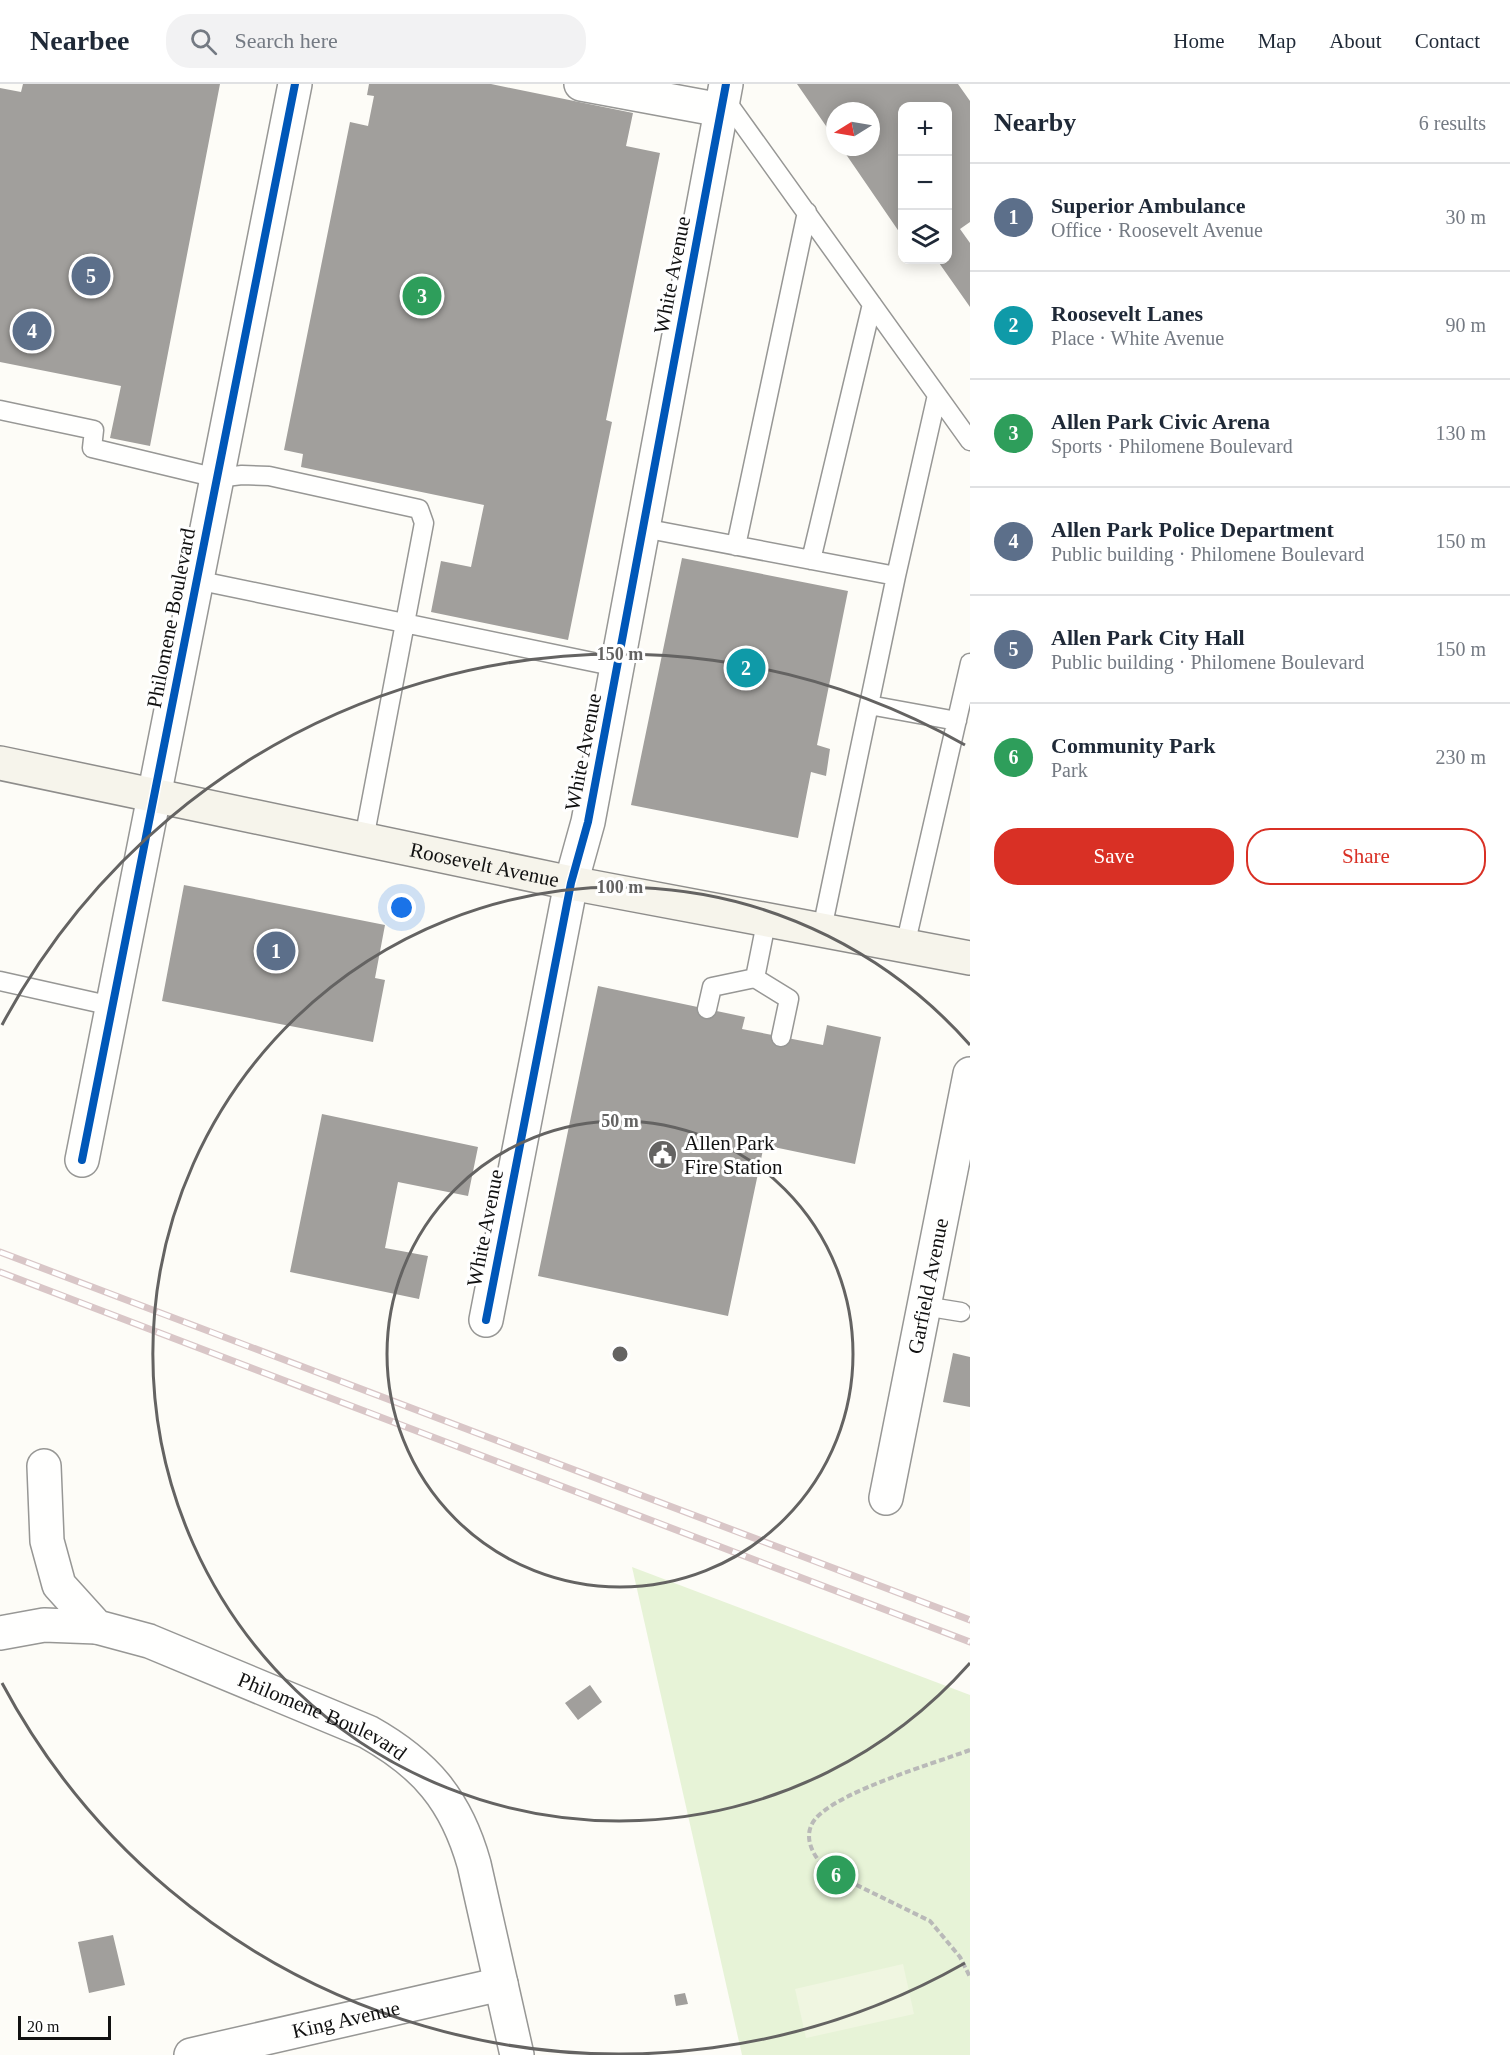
<!DOCTYPE html>
<html lang="en">
<head>
<meta charset="utf-8">
<style>
	body { margin:0; font-family:Georgia,serif; background:#f2f2f3; color:#1f2937 }
	.controls { position:absolute; right:18px; top:18px; display:grid; overflow:hidden; border-radius:12px; box-shadow:0 3px 15px #0003 }
	.controls button { width:54px; height:54px; display:grid; place-items:center; padding:0; border:0; border-bottom:2px solid #e0e1e3; background:#fff; color:#1f2937; font:30px sans-serif }
	.compass { position:absolute; left:826px; top:18px; width:54px; height:54px; border-radius:50%; background:#fff; box-shadow:0 3px 15px #0003; rotate:259deg }
	.scale { position:absolute; left:18px; bottom:15px; width:93px; box-sizing:border-box; padding-left:6px; border:3px solid #111; border-top:0; font-size:16px; line-height:21px; white-space:nowrap; color:#111; -webkit-text-stroke:4px #fff; paint-order:stroke }
	.you { position:absolute; left:402px; top:824px; width:21px; height:21px; margin:-15px; border:4px solid #fff; border-radius:50%; background:#1a73e8; box-shadow:0 0 0 9px #1a73e833 }
	.badge { display:grid; place-items:center; width:39px; height:39px; border-radius:50%; background:#d93025; color:#fff; font-size:20px; font-weight:700 }
	.pin { position:absolute; translate:-50% -50%; border:3px solid #fff; box-shadow:0 2px 6px #0006 }
	.list { margin:0; padding:0; list-style:none }
	h2 { display:flex; justify-content:space-between; align-items:center; height:78px; margin:0; padding:0 24px; font-size:26px }
	h2 small { font-size:20px; font-weight:400; color:#747a83 }
	.list li { display:grid; grid-template-columns:39px 1fr auto; gap:18px; align-items:center; box-sizing:border-box; height:108px; padding:0 24px; border-top:2px solid #e0e1e3 }
	.list b { display:block; font-size:22px; white-space:nowrap }
	.list p { margin:0; font-size:20px; white-space:nowrap; color:#747a83 }
	.list em { font-size:20px; font-style:normal; color:#747a83 }
	.actions { display:flex; gap:12px; padding:18px 24px }
	.actions a { flex:1; padding:14px 0; border:2px solid #d93025; border-radius:24px; text-align:center; font-size:21px; color:#d93025 }
	.actions .main { background:#d93025; color:#fff }
	.icon { flex:none; width:33px; height:33px; fill:none; stroke:currentColor; stroke-width:2; stroke-linecap:round; stroke-linejoin:round }
	.map { position:relative; flex:none; width:970px; height:1971px; overflow:hidden }
	header { display:flex; align-items:center; gap:36px; box-sizing:border-box; height:84px; padding:0 30px; background:#fff; border-bottom:2px solid #e0e1e3 }
	header strong { font-size:28px }
	nav { display:flex; gap:33px; margin-inline-start:auto; font-size:21px }
	.search { width:420px; height:54px; background:#f2f2f3; display:flex; align-items:center; gap:15px; box-sizing:border-box; padding:0 21px; border-radius:24px; color:#747a83; font-size:22px }
	main { display:flex }
	aside { flex:1; background:#fff }
	.map>svg:first-child { display:block }
	.green { fill:#e7f3d7 }
	.pitch { fill:#f0f6e1 }
	.building { fill:#a19f9c }
	.lines { fill:none; stroke-linecap:round; stroke-linejoin:round }
	.service-casing { stroke:#979795; stroke-width:21 }
	.minor-casing { stroke:#979795; stroke-width:36 }
	.secondary-casing { stroke:#8e8d8b; stroke-width:36 }
	.path { stroke:#b9b9b8; stroke-width:4; stroke-dasharray:6 3; stroke-linecap:butt }
	.service { stroke:#fffffe; stroke-width:18 }
	.minor { stroke:#fffffe; stroke-width:33 }
	.secondary { stroke:#f6f4eb; stroke-width:33 }
	.rail-casing { stroke:#d9c6c7; stroke-width:7 }
	.rail { stroke:#fff; stroke-width:4.5; stroke-dasharray:14; stroke-linecap:butt }
	.cycleway-casing { stroke:#fff; stroke-width:11 }
	.cycleway { stroke:#0057b8; stroke-width:8 }
	.ring { fill:none; stroke:#646362; stroke-width:3 }
	.labels { text-anchor:middle; dominant-baseline:central; stroke-width:6; stroke-linejoin:round; paint-order:stroke }
	.street-label { font-size:21px; fill:#111; stroke:#fff }
	.poi-label { font-size:21px; fill:#111; stroke:#fff; text-anchor:start }
	.centre { fill:#646362; stroke:#fff; stroke-width:3 }
	.ring-label { font-size:18px; text-anchor:middle; font-weight:bold; fill:#646362; stroke:#fff; stroke-width:6; stroke-linejoin:round; paint-order:stroke }
</style>
</head>
<body>
<header>
<strong>Nearbee</strong>
<div class="search"><svg class="icon" aria-label="search" viewBox="0 0 24 24"><circle cx="10" cy="10" r="6"/><path d="M15 15l6 6"/></svg>Search here</div>
<nav><a>Home</a><a>Map</a><a>About</a><a>Contact</a></nav>
</header>
<main>
<div class="map">
<svg width="970" height="1971" viewBox="0 0 970 1971">
	<rect width="100%" height="100%" fill="#fdfcf7"/>
	<!-- green -->
	<path class="green" d="M632,1483L970,1611V1971H742Z"/>
	<!-- pitch -->
	<path class="pitch" d="M903,1880L914,1930L806,1954L795,1905Z"/>
	<!-- building -->
	<path class="building" d="M23,0H220L150,362L110,354L121,302L0,278V4L21,8Z
		M369,0H491L633,29L626,62L660,69L606,336L612,338L568,556L431,528L441,477L471,483L484,421L301,383L303,370L284,366L350,38L368,42L374,12L367,11Z
		M797,0H958L970,17V138L960,145L970,159V223L937,176H948V22H902V152L841,63H871V27H835V55Z
		M682,474L848,507L817,661L830,665L826,692L811,688L798,754L631,721Z
		M184,801L385,841L375,894L385,896L373,958L162,917Z
		M598,902L745,933L742,945L823,961L827,941L881,953L855,1080L764,1061L728,1232L538,1192Z
		M322,1030L478,1063L468,1112L398,1098L385,1164L428,1172L419,1215L290,1188Z
		M953,1269L970,1273V1323L943,1318Z
		M590,1601L602,1618L578,1636L565,1619Z
		M113,1851L125,1901L89,1909L78,1858Z
		M685,1909L688,1920L676,1922L674,1911Z"/>
	<g class="lines">
		<defs>
			<path id="service" d="M722,11L970,357
				M0,326L94,346L92,364L217,394L242,391L269,392L419,425L424,439L364,755
				M643,444L896,492
				M736,462L807,128
				M811,476L872,220
				M196,496L617,583
				M869,621L957,637
				M822,845L896,492L937,311
				M905,862L970,579
				M755,894L767,834
				M0,897L112,922
				M707,925L712,903L755,894L789,915L781,953
				M924,1222L961,1228"/>
			<g id="minor">
				<path d="M581,0L721,26"/>
				<path d="M82,1076L295,0"/>
				<path d="M486,1236L571,799L588,738L726,0"/>
				<path id="s1" d="M44,1382L47,1457L59,1501L97,1543L149,1557L368,1648C425,1680 456,1716 474,1780L517,1971"/>
				<path id="s2" d="M886,1414L970,990"/>
				<path d="M0,1549L44,1541L97,1543"/>
				<path id="s3" d="M191,1971L501,1900"/>
			</g>
			<g id="secondary">
				<path id="s4" d="M0,679L571,799L970,874"/>
			</g>
		</defs>
		<!-- service casing -->
		<use href="#service" class="service-casing"/>
		<!-- minor casing -->
		<use href="#minor" class="minor-casing"/>
		<!-- secondary casing -->
		<use href="#secondary" class="secondary-casing"/>
		<!-- path -->
		<path class="path" d="M970,1666C932,1680 843,1706 817,1733C799,1752 815,1776 830,1788L930,1837L960,1873L970,1893"/>
		<!-- service -->
		<use href="#service" class="service"/>
		<!-- minor -->
		<use href="#minor" class="minor"/>
		<!-- secondary -->
		<use href="#secondary" class="secondary"/>
		<defs>
			<path id="rail" d="M0,1168L970,1536
				M0,1188L970,1558"/>
		</defs>
		<!-- rail casing -->
		<use href="#rail" class="rail-casing"/>
		<!-- rail -->
		<use href="#rail" class="rail"/>
		<defs>
			<path id="cycleway" d="M82,1076L295,0
				M486,1236L571,799L588,738L726,0"/>
		</defs>
		<!-- cycleway casing -->
		<use href="#cycleway" class="cycleway-casing"/>
		<!-- cycleway -->
		<use href="#cycleway" class="cycleway"/>
	</g>
	<!-- distance rings -->
	<g class="ring">
		<circle cx="620" cy="1270" r="233"/>
		<path d="M970 1579A467 467 0 1 1 970 961"/>
		<path d="M965 1879A700 700 0 0 1 2 1599M2 941A700 700 0 0 1 965 661"/>
	</g>
	<!-- icons -->
	<defs>
		<symbol id="civic-disc" viewBox="-11 -11 22 22"><circle r="9.5" fill="#646362" stroke="#fff"/><path d="M-.6-6.5H3V-4.5H.6V-3L4-1V1h2V6H-6V1h2V-1L-.6-3ZM-1.2 2.5V6h2.4V2.5Z" fill="#fff"/></symbol>
	</defs>
	<g fill-rule="evenodd">
		<use href="#civic-disc" x="646" y="1054" width="33" height="33"/>
	</g>
	<g class="labels">
		<!-- street labels -->
		<g class="street-label">
			<text transform="translate(672 191) rotate(-79)">White Avenue</text>
			<text transform="translate(171 534) rotate(-79)">Philomene Boulevard</text>
			<text transform="translate(583 668) rotate(-79)">White Avenue</text>
			<text stroke="none"><textPath href="#s4" startOffset="495">Roosevelt Avenue</textPath></text>
			<text transform="translate(485 1144) rotate(-79)">White Avenue</text>
			<text stroke="none"><textPath href="#s2" startOffset="216">Garfield Avenue</textPath></text>
			<text stroke="none"><textPath href="#s1" startOffset="420">Philomene Boulevard</textPath></text>
			<text stroke="none"><textPath href="#s3" startOffset="159">King Avenue</textPath></text>
		</g>
		<!-- poi labels -->
		<g class="poi-label">
			<text x="684" y="1059">Allen Park<tspan x="684" dy="24">Fire Station</tspan></text>
		</g>
	</g>
	<circle cx="620" cy="1270" r="9" class="centre"/>
	<g class="ring-label">
		<text x="620" y="576">150 m</text>
		<text x="620" y="809">100 m</text>
		<text x="620" y="1043">50 m</text>
	</g>
</svg>
<div class="controls">
<button>+</button>
<button>−</button>
<button><svg class="icon" aria-label="layers" viewBox="0 0 24 24"><path d="M12 4l9 5-9 5-9-5zM3 14l9 5 9-5"/></svg></button>
</div>
<svg class="compass" viewBox="-18 -18 36 36"><path d="M0-13l5 13h-10z" fill="#e53935"/><path d="M0 13l5-13h-10z" fill="#747a83"/></svg>
<div class="scale">20 m</div>
<div class="you"></div>
<div class="pin badge" style="left:276px;top:867px;background:#5c6f8a">1</div>
<div class="pin badge" style="left:746px;top:584px;background:#0f9aa8">2</div>
<div class="pin badge" style="left:422px;top:212px;background:#2e9e5b">3</div>
<div class="pin badge" style="left:32px;top:247px;background:#5c6f8a">4</div>
<div class="pin badge" style="left:91px;top:192px;background:#5c6f8a">5</div>
<div class="pin badge" style="left:836px;top:1791px;background:#2e9e5b">6</div>
</div>
<aside>
<h2>Nearby<small>6 results</small></h2>
<ul class="list">
<li><span class="badge" style="background:#5c6f8a">1</span><div><b>Superior Ambulance</b><p>Office · Roosevelt Avenue</p></div><em>30 m</em></li>
<li><span class="badge" style="background:#0f9aa8">2</span><div><b>Roosevelt Lanes</b><p>Place · White Avenue</p></div><em>90 m</em></li>
<li><span class="badge" style="background:#2e9e5b">3</span><div><b>Allen Park Civic Arena</b><p>Sports · Philomene Boulevard</p></div><em>130 m</em></li>
<li><span class="badge" style="background:#5c6f8a">4</span><div><b>Allen Park Police Department</b><p>Public building · Philomene Boulevard</p></div><em>150 m</em></li>
<li><span class="badge" style="background:#5c6f8a">5</span><div><b>Allen Park City Hall</b><p>Public building · Philomene Boulevard</p></div><em>150 m</em></li>
<li><span class="badge" style="background:#2e9e5b">6</span><div><b>Community Park</b><p>Park</p></div><em>230 m</em></li>
</ul>
<div class="actions"><a class="main">Save</a><a>Share</a></div>
</aside>
</main>
</body>
</html>
